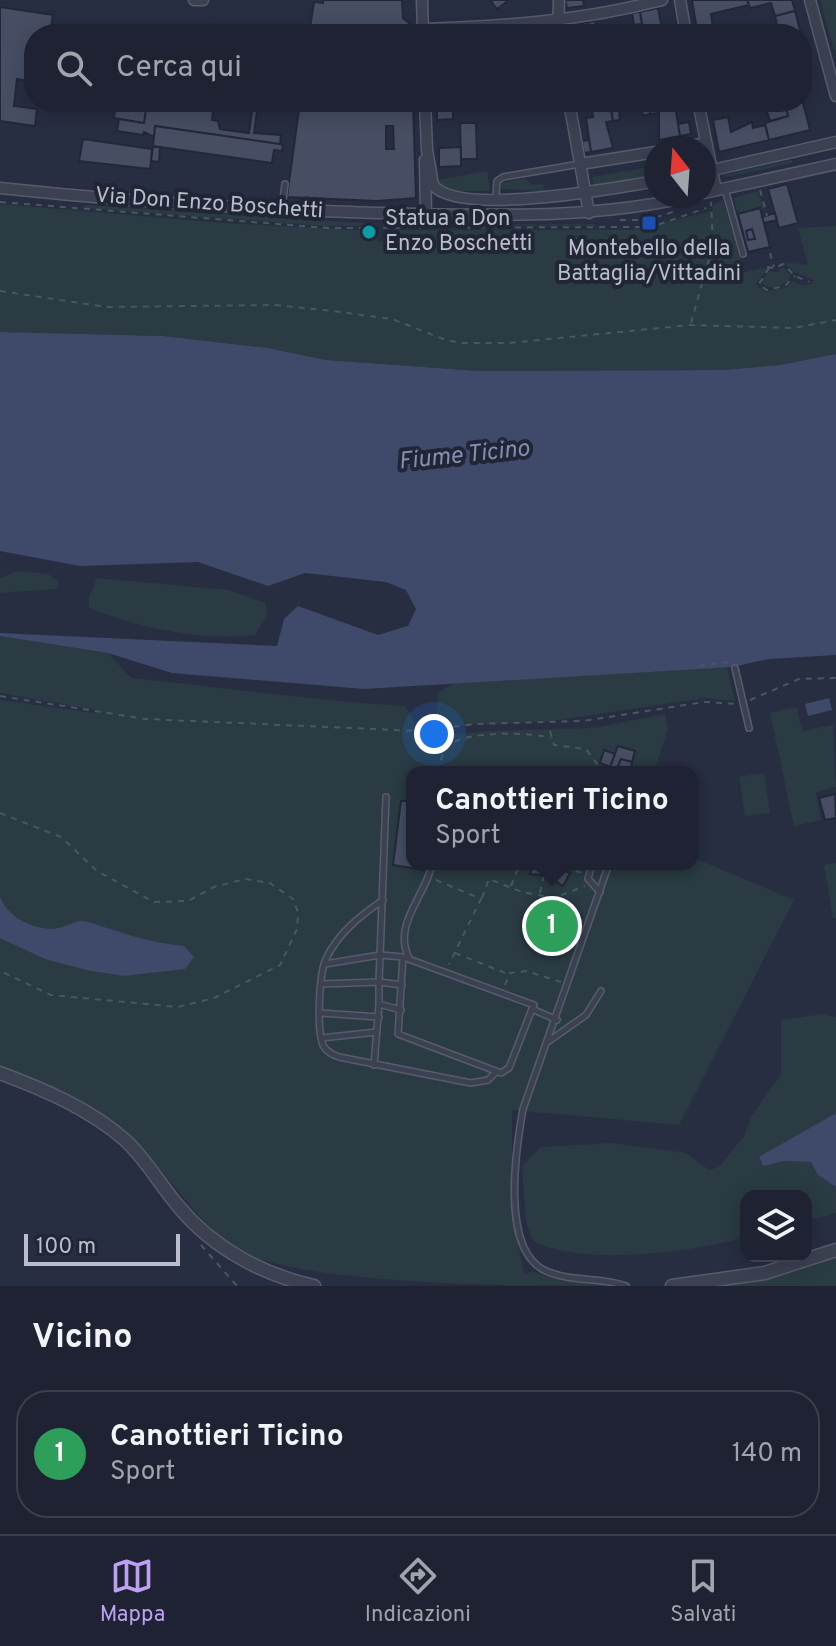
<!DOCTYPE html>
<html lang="it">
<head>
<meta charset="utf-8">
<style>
	body { margin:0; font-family:Overpass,sans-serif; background:#2b2f3e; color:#f1f3f6 }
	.controls { position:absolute; right:24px; bottom:24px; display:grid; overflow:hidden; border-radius:16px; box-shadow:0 4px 20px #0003 }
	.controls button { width:72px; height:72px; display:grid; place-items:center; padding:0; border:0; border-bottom:2px solid #3c3f4d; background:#1e2232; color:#f1f3f6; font:40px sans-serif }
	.compass { position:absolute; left:644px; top:136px; width:72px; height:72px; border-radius:50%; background:#1e2232; box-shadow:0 4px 20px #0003; rotate:343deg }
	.scale { position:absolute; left:24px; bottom:20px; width:156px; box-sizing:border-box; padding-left:8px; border:4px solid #b9bdcc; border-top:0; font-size:22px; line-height:28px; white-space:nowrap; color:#b9bdcc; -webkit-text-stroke:6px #212637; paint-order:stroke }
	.you { position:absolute; left:434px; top:734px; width:28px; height:28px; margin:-20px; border:6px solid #fff; border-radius:50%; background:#1a73e8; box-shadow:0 0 0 12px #1a73e833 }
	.badge { display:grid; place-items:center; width:52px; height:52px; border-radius:50%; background:#bca0f2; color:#fff; font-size:26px; font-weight:700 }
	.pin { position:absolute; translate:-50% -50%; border:4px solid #fff; box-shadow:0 2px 8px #0006 }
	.popup { position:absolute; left:406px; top:766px; width:292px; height:104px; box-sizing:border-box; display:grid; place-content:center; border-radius:16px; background:#1e2232; filter:drop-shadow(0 2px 6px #0005); font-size:26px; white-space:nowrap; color:#a1a4ac }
	.popup b { font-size:30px; color:#f1f3f6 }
	.popup::after { content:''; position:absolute; left:50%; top:100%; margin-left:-16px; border:16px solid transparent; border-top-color:#1e2232 }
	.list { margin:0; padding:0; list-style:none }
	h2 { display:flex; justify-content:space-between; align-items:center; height:104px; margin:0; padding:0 32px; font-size:34px }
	h2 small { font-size:26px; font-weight:400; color:#a1a4ac }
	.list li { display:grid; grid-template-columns:52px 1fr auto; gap:24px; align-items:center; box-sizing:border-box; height:128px; margin:0 16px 16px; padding:0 16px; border:2px solid #3c3f4d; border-radius:32px }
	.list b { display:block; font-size:30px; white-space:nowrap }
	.list p { margin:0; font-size:26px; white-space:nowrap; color:#a1a4ac }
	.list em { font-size:26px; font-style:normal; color:#a1a4ac }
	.icon { flex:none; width:44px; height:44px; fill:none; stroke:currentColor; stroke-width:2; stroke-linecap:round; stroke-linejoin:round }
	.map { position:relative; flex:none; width:836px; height:1286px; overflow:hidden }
	.search { position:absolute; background:#1e2232; box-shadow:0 4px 20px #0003; left:24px; right:24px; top:24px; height:88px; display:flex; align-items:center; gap:20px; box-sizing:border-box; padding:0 28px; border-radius:32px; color:#a1a4ac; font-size:30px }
	.sheet { height:248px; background:#1e2232 }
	nav { display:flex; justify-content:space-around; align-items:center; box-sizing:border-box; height:112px; border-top:2px solid #3c3f4d; background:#1e2232; font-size:22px; color:#a1a4ac }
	nav a { display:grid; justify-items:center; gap:4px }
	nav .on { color:#bca0f2 }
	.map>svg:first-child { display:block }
	.green { fill:#2a3b43 }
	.water { fill:#3f496a }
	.building { fill:#474e64; stroke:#232839; stroke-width:2; fill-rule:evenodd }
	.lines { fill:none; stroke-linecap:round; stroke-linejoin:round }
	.service-casing { stroke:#575c6c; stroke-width:8 }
	.minor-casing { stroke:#575c6c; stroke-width:13 }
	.tertiary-casing { stroke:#575c6c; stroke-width:15 }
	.path { stroke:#485860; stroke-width:2; stroke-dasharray:6 6; stroke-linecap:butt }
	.service { stroke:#3c4152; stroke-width:5 }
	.minor { stroke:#3c4152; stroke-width:10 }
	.tertiary { stroke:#3c4152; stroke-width:12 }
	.transit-dot { fill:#1a4fb4; stroke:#212637; stroke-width:3 }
	.culture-dot { fill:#0f9aa8; stroke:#212637; stroke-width:3 }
	.labels { text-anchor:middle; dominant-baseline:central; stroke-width:8; stroke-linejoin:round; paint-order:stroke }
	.street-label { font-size:22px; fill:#b9bdcc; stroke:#212637 }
	.poi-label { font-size:22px; fill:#b9bdcc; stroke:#212637; text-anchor:start }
	.water-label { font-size:24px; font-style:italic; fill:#828eb2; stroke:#212637 }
</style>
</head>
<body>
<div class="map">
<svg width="836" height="1286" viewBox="0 0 836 1286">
	<rect width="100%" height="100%" fill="#282e42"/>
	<!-- green -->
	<path class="green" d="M820,0H836V50L834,51Z
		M792,160V163L722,178L725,175Z
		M656,166V174L594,185L592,177Z
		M487,171L490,191H450L437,180Z
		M526,178L531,185L543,184L544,191L502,189L501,183Z
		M758,191L763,209L738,214L734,198Z
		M723,200L744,272L764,268L767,270L755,284L765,292L787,287L793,281L804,286L813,283L812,279L794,272L784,262L808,265L798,228L836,226V354L780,365L724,370L479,371L326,360L268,348L163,336L0,332V204L224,223L376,231L377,242L389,241L391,230H632L712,211L713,205Z
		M85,205L376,224V226H325L83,208Z
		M593,224L597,226L423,225Z
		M783,267L790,275L789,281L775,288L764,286L762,280L769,271L777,272Z
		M17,571L48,574L59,582L56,589L0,593V578Z
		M97,578L229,590L265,603L268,613L255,635C198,641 144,629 89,608V598Z
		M0,636L108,653L131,678C223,687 314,701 406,706L422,737L488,731L594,728L665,714L668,729L654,772H412V864H692V857L794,900L679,1125L512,1110V1216L524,1272L526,1275L532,1271L547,1277L616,1286C522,1286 320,1286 243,1253C190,1220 164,1162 115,1124C83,1098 37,1085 0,1068V700L95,713L96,710L0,693Z
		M727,667L735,701L705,698L546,722L435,726L438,693L453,683Z
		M797,707L802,731L833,725L836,787L816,792L821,820L794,826L770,713Z
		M764,773L770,813L745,816L739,777Z
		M836,863V918H833L824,865Z
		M823,1014L836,1017V1113L759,1158L763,1166L784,1161L811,1162L818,1175L836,1187V1213L806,1221V1196H746V1237C691,1252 584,1267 533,1241L526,1222L522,1166L541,1147L612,1143L686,1153L709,1170L719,1167L744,1136L751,1117L781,1074V1020Z
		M836,1258V1286H713L776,1277Z"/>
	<!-- water -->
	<path class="water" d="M0,332L163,336L268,348L326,360L479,371L724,370L780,365L836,354V655L769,659L732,667L364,689L172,673L108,653L0,636V633L277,646L284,619L298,606L378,635L408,626L416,609L406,590L386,582L305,573L268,586L198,562L80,566L0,551Z
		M829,698L832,710L808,716L805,704Z
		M0,897C7,915 28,928 52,929C64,929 77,918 88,922C120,932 150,943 184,946L194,957L185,969L123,976L86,970L45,959L0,938Z
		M836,1113V1187L818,1175L811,1162L784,1161L763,1166L759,1157Z"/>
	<!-- building -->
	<path class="building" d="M323,0H402L403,18L409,23V34H309L314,2L323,3Z
		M490,0H509L497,9Z
		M565,0H583L584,6L567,8Z
		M692,0H747L749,5L711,14L713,27L697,30Z
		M747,0H792L795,11L775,16L771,3L750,8Z
		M0,7L53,15L50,34H34V82L17,79L14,106L37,109L35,126L0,121Z
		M658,8L663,34H644L640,12Z
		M795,11L801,34H779L775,16Z
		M640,12L642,24L634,25L632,13Z
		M595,21L598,33L590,34L588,22Z
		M588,22L590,34H571L569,26Z
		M210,24L279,34H209Z
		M671,24L673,34H663L662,26Z
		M802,99L810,130L769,140L765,123L788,116L785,102Z
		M116,102H147L144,123L114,118Z
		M147,102L199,109L200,102H209L214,104L212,120L218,121L220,129L249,133L253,104H258L254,133L281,135L280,144L155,126L154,137L144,132L143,135L117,131L119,119L144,123Z
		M242,102H272L271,106Z
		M300,102H413L416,198L377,201L287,197ZM386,126H393L394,149H386Z
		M437,102H453V119L437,120Z
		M508,102H528L518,112Z
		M591,102H610L613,121L606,122L613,148L591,152L586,118L593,117Z
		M648,102L675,105L680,136L659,140V113L650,114Z
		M764,102H785L788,116L770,121Z
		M649,104L650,114L643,116L641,105Z
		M619,109L620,120L613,121L611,110Z
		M728,117L731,132L752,122L753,128L765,125L769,140L719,152L713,120Z
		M689,122L691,134L680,136L678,124Z
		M460,123H476L477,159H461Z
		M155,126L280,144L283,145L282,151L274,150L272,163L153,146Z
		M83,139L152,149L150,169L79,161Z
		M589,140L591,152L584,153L582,141Z
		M153,146L160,147L159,162L151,161Z
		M461,147V166L439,167V148Z
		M787,184L798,223L779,228L768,189Z
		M760,208L770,247L748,252L738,214ZM752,229L755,239L748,240L746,231Z
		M775,213L777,220L764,223L762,217Z
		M752,229L755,239L748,240L746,231Z
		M618,746L635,751L632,762L621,759L618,766L629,772H608Z
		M604,750L615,754L610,767L600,763Z
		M621,759L632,762L631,772L618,766Z
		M410,793L412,864H426L425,870L393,865L401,801H408Z
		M835,794L836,818L825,820L819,798Z
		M533,864H568L564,870L570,873L563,886L548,876L530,874Z"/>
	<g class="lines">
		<defs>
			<path id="service" d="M725,189L743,254
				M496,197L497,181L503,177L580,164
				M282,208L285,184
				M735,668L749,728
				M386,797L379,982L402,985
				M592,864L588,879L600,892
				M609,864L523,1109C516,1148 500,1251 546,1271C571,1282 601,1277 626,1286
				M383,900C360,916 338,933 326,959C319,974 316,1033 324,1047C328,1053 333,1055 339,1057L471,1083L488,1080L495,1073
				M409,958C392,924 426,896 432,864
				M325,964L380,955L403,957
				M322,984L379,982V1004L401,1010
				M532,1009L509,1068L501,1073L398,1034L403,957L534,1005L532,1009L557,1020
				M320,1013L379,1017
				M321,1038L377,1032
				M549,1041L586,1015L601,991
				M374,1065L379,1004"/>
			<path id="minor" d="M194,0H203
				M422,0L423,34
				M680,0L686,34
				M810,0L836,96
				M423,29C506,26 581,21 662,0
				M558,34L559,0
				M425,102L427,150L433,185C458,217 616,188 656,181
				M569,102L589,213
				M698,102L716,190
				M680,148L706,143
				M425,160L426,214
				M580,164L656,152
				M704,172L836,142
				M0,188C139,203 280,211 420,214C512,216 603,217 693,196
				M704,193L836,164"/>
			<path id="tertiary" d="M0,1073C43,1089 90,1109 125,1140C146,1159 160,1185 179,1207C213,1248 263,1275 314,1286
				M672,1286L765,1273L836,1250"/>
		</defs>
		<!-- service casing -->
		<use href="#service" class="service-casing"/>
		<!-- minor casing -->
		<use href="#minor" class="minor-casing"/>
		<!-- tertiary casing -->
		<use href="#tertiary" class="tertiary-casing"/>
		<!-- path -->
		<path class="path" d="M760,190L767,216
			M0,202L328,228L639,227L660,224L706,208
			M620,220H647L676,211
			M770,253L774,267
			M767,267L775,268L783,264L795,276L809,282
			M769,268L759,284L766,290L785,286L795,276
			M0,291L107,307L276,305L333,311L392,319L446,340L463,343H509L690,325L794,328L836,320
			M691,323L713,245L711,202
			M699,666L729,662
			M0,696L146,719L419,731L475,724L583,721L704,702L736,704
			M750,700L799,679L836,678
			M550,731L554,745L586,749L603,772
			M438,772C440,762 443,750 451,744C467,731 533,732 551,738
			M0,813L61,837L97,871L154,902L188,901L214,887L245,879L270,883L293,899L298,912L297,929L280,965L214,998L178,1007L51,995L0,971
			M564,868L583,873
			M436,880L481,899L449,964
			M511,886L520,864
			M540,893L544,874
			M482,898L489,879L522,892L554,898L585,886
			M542,914L547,906L545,897
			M547,916L553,899
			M455,953L508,974
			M505,985L510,973L526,971L561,982
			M201,1245L237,1286"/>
		<!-- service -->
		<use href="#service" class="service"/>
		<!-- minor -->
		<use href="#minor" class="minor"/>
		<!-- tertiary -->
		<use href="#tertiary" class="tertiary"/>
	</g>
	<!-- markers -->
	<rect class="transit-dot" x="641" y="215" width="16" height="16" rx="4"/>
	<circle class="culture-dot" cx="369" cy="232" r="8"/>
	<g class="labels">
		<!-- street labels -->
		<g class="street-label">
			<text transform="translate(209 204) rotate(4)">Via Don Enzo Boschetti</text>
		</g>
		<!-- poi labels -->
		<g class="poi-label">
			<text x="385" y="219">Statua a Don<tspan x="385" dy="25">Enzo Boschetti</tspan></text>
			<text x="649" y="249" text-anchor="middle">Montebello della<tspan x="649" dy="25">Battaglia/Vittadini</tspan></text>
		</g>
		<!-- water labels -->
		<g class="water-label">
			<text transform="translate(464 456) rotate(-6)">Fiume Ticino</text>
		</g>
	</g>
</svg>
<div class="controls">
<button><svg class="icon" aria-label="layers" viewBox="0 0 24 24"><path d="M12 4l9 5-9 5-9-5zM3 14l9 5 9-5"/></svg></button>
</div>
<svg class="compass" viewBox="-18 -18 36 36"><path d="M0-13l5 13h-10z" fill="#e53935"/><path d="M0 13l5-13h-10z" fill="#a1a4ac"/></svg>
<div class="scale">100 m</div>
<div class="you"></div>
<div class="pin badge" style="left:552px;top:926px;background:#2e9e5b">1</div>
<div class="popup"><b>Canottieri Ticino</b>Sport</div>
<div class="search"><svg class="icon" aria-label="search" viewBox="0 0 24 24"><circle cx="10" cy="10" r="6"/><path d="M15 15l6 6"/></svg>Cerca qui</div>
</div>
<section class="sheet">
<h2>Vicino<small></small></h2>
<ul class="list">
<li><span class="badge" style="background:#2e9e5b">1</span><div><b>Canottieri Ticino</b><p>Sport</p></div><em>140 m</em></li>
</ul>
</section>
<nav>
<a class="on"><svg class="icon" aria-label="map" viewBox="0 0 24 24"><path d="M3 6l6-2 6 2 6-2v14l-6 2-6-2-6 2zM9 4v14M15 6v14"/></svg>Mappa</a>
<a><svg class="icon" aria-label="directions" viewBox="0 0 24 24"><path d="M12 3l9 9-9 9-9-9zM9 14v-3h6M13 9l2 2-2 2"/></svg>Indicazioni</a>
<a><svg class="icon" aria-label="saved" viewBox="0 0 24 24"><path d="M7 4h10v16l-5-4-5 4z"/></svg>Salvati</a>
</nav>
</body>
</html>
